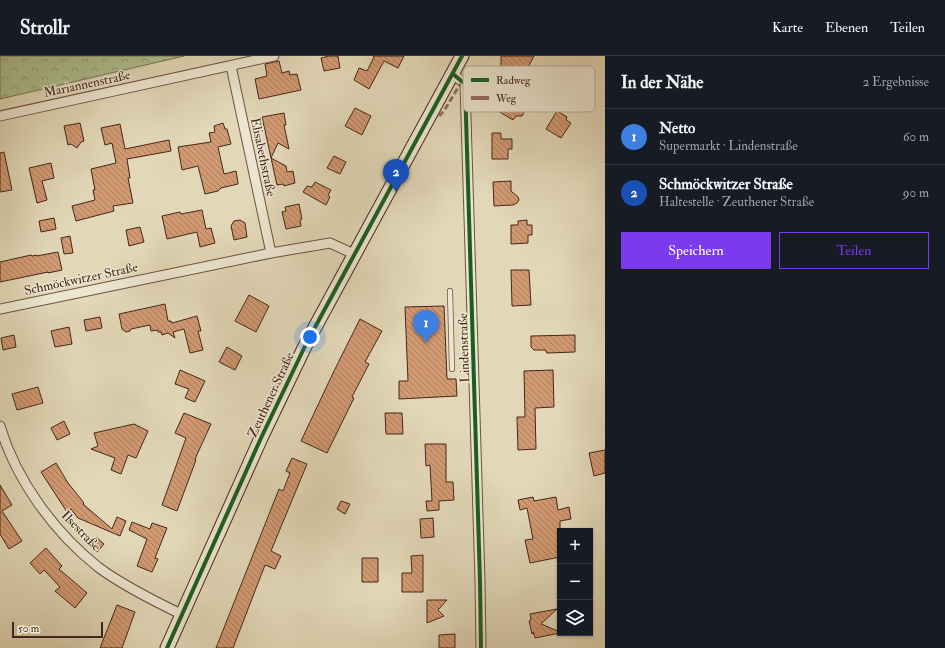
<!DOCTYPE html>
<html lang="de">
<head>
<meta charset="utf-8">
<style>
	body { margin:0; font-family:"IM FELL Double Pica",serif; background:#20242c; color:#f1f3f6 }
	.controls { position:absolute; right:12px; bottom:12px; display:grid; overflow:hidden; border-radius:0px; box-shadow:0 1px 3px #0004 }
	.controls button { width:36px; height:36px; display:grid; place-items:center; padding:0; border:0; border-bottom:1px solid #363941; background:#171b24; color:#f1f3f6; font:20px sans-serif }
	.scale { position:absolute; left:12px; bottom:10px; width:91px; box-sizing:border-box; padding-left:4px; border:2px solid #452619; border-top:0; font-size:11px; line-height:14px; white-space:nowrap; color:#452619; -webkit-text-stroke:3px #ece6d1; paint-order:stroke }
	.you { position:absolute; left:310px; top:281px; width:14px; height:14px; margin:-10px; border:3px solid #fff; border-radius:50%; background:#1a73e8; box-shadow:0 0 0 6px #1a73e833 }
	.badge { display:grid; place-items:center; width:26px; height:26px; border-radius:50%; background:#7c3aed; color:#fff; font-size:13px; font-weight:700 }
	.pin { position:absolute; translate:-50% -33px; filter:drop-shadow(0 1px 2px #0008) }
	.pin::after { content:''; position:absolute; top:21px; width:14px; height:12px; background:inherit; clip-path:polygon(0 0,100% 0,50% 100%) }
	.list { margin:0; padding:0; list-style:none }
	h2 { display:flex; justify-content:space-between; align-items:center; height:52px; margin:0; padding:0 16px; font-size:17px }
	h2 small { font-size:13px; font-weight:400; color:#9ea1a6 }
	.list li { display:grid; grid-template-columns:26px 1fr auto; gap:12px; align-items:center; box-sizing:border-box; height:56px; padding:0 16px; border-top:1px solid #363941 }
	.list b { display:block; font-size:15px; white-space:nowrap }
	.list p { margin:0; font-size:13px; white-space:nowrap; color:#9ea1a6 }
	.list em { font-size:13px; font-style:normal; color:#9ea1a6 }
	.actions { display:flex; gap:8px; padding:12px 16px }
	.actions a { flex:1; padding:9px 0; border:1px solid #7c3aed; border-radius:0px; text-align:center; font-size:14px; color:#7c3aed }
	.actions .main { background:#7c3aed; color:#fff }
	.icon { flex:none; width:22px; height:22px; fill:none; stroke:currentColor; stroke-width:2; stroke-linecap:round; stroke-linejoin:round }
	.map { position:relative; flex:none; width:605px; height:592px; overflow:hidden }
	header { display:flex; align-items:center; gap:24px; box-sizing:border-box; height:56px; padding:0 20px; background:#171b24; border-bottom:1px solid #363941 }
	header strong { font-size:19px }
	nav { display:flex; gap:22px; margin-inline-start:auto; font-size:14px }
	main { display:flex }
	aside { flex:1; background:#171b24 }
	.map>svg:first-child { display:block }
	.forest { fill:url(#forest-crowns); stroke:#7a7356 }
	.building { fill:url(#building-back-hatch); stroke:#452619 }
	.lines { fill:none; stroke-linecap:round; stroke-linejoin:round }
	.service-casing { stroke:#6c5241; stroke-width:6 }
	.minor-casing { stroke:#6c5241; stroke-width:11 }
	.secondary-casing { stroke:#452619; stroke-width:15 }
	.service { stroke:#ece6d1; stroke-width:4.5 }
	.minor { stroke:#ece6d1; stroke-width:9 }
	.secondary { stroke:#ece6d1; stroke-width:13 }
	.quiet { stroke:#8d6e63; stroke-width:3; stroke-dasharray:6 3; stroke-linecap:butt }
	.cycleway-casing { stroke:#ece6d1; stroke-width:6 }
	.cycleway { stroke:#1b5e20; stroke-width:4 }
	.labels { text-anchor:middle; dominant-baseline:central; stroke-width:3; stroke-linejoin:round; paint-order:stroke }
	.street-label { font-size:13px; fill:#452619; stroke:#ece6d1 }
	.key { fill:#ece6d1; stroke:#baac9a; stroke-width:1 }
	.key-label { font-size:11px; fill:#452619 }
</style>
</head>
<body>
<header>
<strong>Strollr</strong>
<nav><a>Karte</a><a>Ebenen</a><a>Teilen</a></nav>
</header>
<main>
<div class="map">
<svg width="605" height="592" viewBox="0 0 605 592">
	<defs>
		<pattern id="forest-crowns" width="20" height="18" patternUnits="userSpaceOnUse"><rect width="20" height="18" fill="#aec092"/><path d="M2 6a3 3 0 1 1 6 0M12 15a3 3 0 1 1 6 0" fill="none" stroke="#8f9c76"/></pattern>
		<pattern id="building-back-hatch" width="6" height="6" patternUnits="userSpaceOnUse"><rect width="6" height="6" fill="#d29a72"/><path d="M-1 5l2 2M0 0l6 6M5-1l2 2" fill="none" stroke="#ac7d5d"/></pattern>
	</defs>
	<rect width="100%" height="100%" fill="#e2d8b8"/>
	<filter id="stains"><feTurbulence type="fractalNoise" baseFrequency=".005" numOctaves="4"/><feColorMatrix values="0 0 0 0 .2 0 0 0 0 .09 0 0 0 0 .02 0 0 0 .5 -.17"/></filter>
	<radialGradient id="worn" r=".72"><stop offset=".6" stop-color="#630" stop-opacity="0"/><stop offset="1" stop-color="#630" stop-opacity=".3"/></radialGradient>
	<!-- forest -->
	<path class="forest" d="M0,0H184L0,43Z"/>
	<!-- building -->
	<path class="building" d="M329,0H338L340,12L324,15L321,2Z
		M373,0H404L398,12L384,5L369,33L354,24L359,12L367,15L374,1Z
		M501,0H534L527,13H521L513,27L520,31V34L528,39L526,43L528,48L522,60H516L513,64L488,49L490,46L488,45L507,13L501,10Z
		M279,5L282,17L289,15L290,19L297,18L301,34L259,43L255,23L267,20L265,8Z
		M355,52L371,60L362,79L345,70Z
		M557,55L567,61L566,64L571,67L561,82L546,73Z
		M284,57L286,69H284L289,93L278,87L271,102L286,110L287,116L293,115L295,127L284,130L283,128L277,129L262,61Z
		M80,67L84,85L81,86L77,92L71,88L68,89L64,70Z
		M223,67L225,73H227L231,88L218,91L224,118L236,115L238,127V128L221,132L218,135L205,138L198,110L182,114L178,91L211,86L209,77L215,76L214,70Z
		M120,68L125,93L169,84L171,95L127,103L130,122H128L133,147L113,150L114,155L76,165L72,150L95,144L93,134H95L91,113L116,107L112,87L105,89L101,72Z
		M492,77H501V83H512V93H508V103H492Z
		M4,96L12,134L0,136V97Z
		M334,100L346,106L340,118L327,112Z
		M51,107L54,122L42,125L47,144L37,147L29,112Z
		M511,125V135L518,141L519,144L517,147L513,149L494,150L493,126Z
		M315,126L331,134L328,139L330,141L326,149L303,136L307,130L312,131Z
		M299,148L302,163L300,164L301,170L286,173L282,156L286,155L285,151Z
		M202,154L206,173L211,172L215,187L200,191L197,176L167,183L162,160L180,156L181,158Z
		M54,162L56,173L41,176L39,165Z
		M240,164L245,167L247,181L234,184L231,170L234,165Z
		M527,164V169H532V179H528V187L511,188V169H518V165Z
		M140,171L144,186L129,190L126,174Z
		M70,180L73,197L64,198L61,182Z
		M58,196L62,214L48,217V216L0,226V206L31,199L32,200L37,199V200Z
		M511,214H529L531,249L512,250Z
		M249,239L269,250L256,276L235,265Z
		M165,248L168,265H171L172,267L197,260L201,275H198L203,294L190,297L184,273L173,276L175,282L168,277L162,279L161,276H158V274L151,275L150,269L131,273L130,275L126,276L122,273L119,258Z
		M444,250L447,323H456L457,340L399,343V325H408L405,251Z
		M100,261L102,272L86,275L84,264Z
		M360,263L382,275L365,306L369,308L352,341L354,342L327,397L301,385L334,315Z
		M69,271L72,288L55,291L51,275Z
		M14,279L16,291L3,294L1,282Z
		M575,279V296L547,297L545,294H534L531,291V280Z
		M227,291L242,300L235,314L219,306Z
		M180,314L205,325L195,346L185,342L189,333L175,328Z
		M553,314L554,351L535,352L536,393L518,394L517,361H525L524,315Z
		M38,331L43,347L17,354L12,338Z
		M184,357L211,368L195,403L196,404L177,455L162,449L186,382L175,377Z
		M385,357H402L403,378H386Z
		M64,365L70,378L57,384L51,372Z
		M134,368L148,375L136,402L128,399L121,418L111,414L115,402L91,393L98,390L94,377Z
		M425,388H446V426H453L454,444L439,445V454L427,455L426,445H432L430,409L426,410Z
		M605,394V417L594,420L589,397Z
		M292,402L307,408L271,495L281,500L275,513L265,509L233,592H216L279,433L283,435L290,417L286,415Z
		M56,407L68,427L84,447L83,448L112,473L117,461L126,465L120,480L78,462L71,453L67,456L41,416Z
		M0,429L12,449L2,455L22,485L9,493L0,478Z
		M533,441L534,445L556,441L558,454L569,451L571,463L560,465V501L530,507L525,484L533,483L527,452L520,454L518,444Z
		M341,445L350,448L345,458L337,453Z
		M433,462L434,481L421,482L420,463Z
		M132,466L150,473L152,467L167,472L155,502L158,503L152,516L137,510L147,483L129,474Z
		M96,481L104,488L97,496L89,488Z
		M46,492L62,510L59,513L87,537L75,552L55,535L60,531L44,514L40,518L30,507Z
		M423,499V536H402V517H412L411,500Z
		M362,502H378V526H362Z
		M427,544H447L438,554L444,560L427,567Z
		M117,549L135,556L122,592H100Z
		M557,553L541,568L560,576V577L535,582L533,576L532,578L529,565L531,564L530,558Z
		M455,578V592H439V579Z"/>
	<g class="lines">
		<defs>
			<path id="service" d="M450,235L452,313"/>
			<path id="minor" d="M231,10L271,197
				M453,18L465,28L480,525L481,592
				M0,60L274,0
				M0,253L271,197L330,187L354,198
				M0,370C16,424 54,476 98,511C122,529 156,546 183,559"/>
			<path id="secondary" d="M167,592L261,382L307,286L462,0"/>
		</defs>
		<!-- service casing -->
		<use href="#service" class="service-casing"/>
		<!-- minor casing -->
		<use href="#minor" class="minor-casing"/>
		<!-- secondary casing -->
		<use href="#secondary" class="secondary-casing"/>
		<!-- service -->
		<use href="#service" class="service"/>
		<!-- minor -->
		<use href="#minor" class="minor"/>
		<!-- secondary -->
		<use href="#secondary" class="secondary"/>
		<!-- quiet -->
		<path class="quiet" d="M439,60L444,55L462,25"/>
		<defs>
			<path id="cycleway" d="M453,18L465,28L480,525L481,592
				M167,592L261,382L307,286L462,0"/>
		</defs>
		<!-- cycleway casing -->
		<use href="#cycleway" class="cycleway-casing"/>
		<!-- cycleway -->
		<use href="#cycleway" class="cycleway"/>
	</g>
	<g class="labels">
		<!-- street labels -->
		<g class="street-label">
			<text transform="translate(87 28) rotate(-12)">Mariannenstraße</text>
			<text transform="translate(263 101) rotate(78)">Elisabethstraße</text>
			<text transform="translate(81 223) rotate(-12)">Schmöckwitzer Straße</text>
			<text transform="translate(464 292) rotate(-92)">Lindenstraße</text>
			<text transform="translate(271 339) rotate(-65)">Zeuthener Straße</text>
			<text transform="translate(81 475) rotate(46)">Ilsestraße</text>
		</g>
	</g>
	<!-- legend -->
	<rect x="463" y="10" width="132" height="46" rx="6" class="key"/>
	<rect x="471" y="22" width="18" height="4" fill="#1b5e20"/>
	<rect x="471" y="40" width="18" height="4" fill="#8d6e63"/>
	<g class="key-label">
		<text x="496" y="28">Radweg</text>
		<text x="496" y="46">Weg</text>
	</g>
	<rect width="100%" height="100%" filter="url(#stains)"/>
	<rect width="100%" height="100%" fill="url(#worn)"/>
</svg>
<div class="controls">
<button>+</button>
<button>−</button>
<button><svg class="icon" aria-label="layers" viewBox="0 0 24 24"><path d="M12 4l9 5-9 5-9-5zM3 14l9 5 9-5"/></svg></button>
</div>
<div class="scale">50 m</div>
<div class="you"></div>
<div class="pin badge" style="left:426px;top:287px;background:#3f7fe0">1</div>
<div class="pin badge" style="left:396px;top:136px;background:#1a4fb4">2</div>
</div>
<aside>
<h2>In der Nähe<small>2 Ergebnisse</small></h2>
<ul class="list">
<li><span class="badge" style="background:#3f7fe0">1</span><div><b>Netto</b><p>Supermarkt · Lindenstraße</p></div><em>60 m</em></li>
<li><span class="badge" style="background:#1a4fb4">2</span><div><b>Schmöckwitzer Straße</b><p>Haltestelle · Zeuthener Straße</p></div><em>90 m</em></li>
</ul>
<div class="actions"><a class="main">Speichern</a><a>Teilen</a></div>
</aside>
</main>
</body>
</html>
